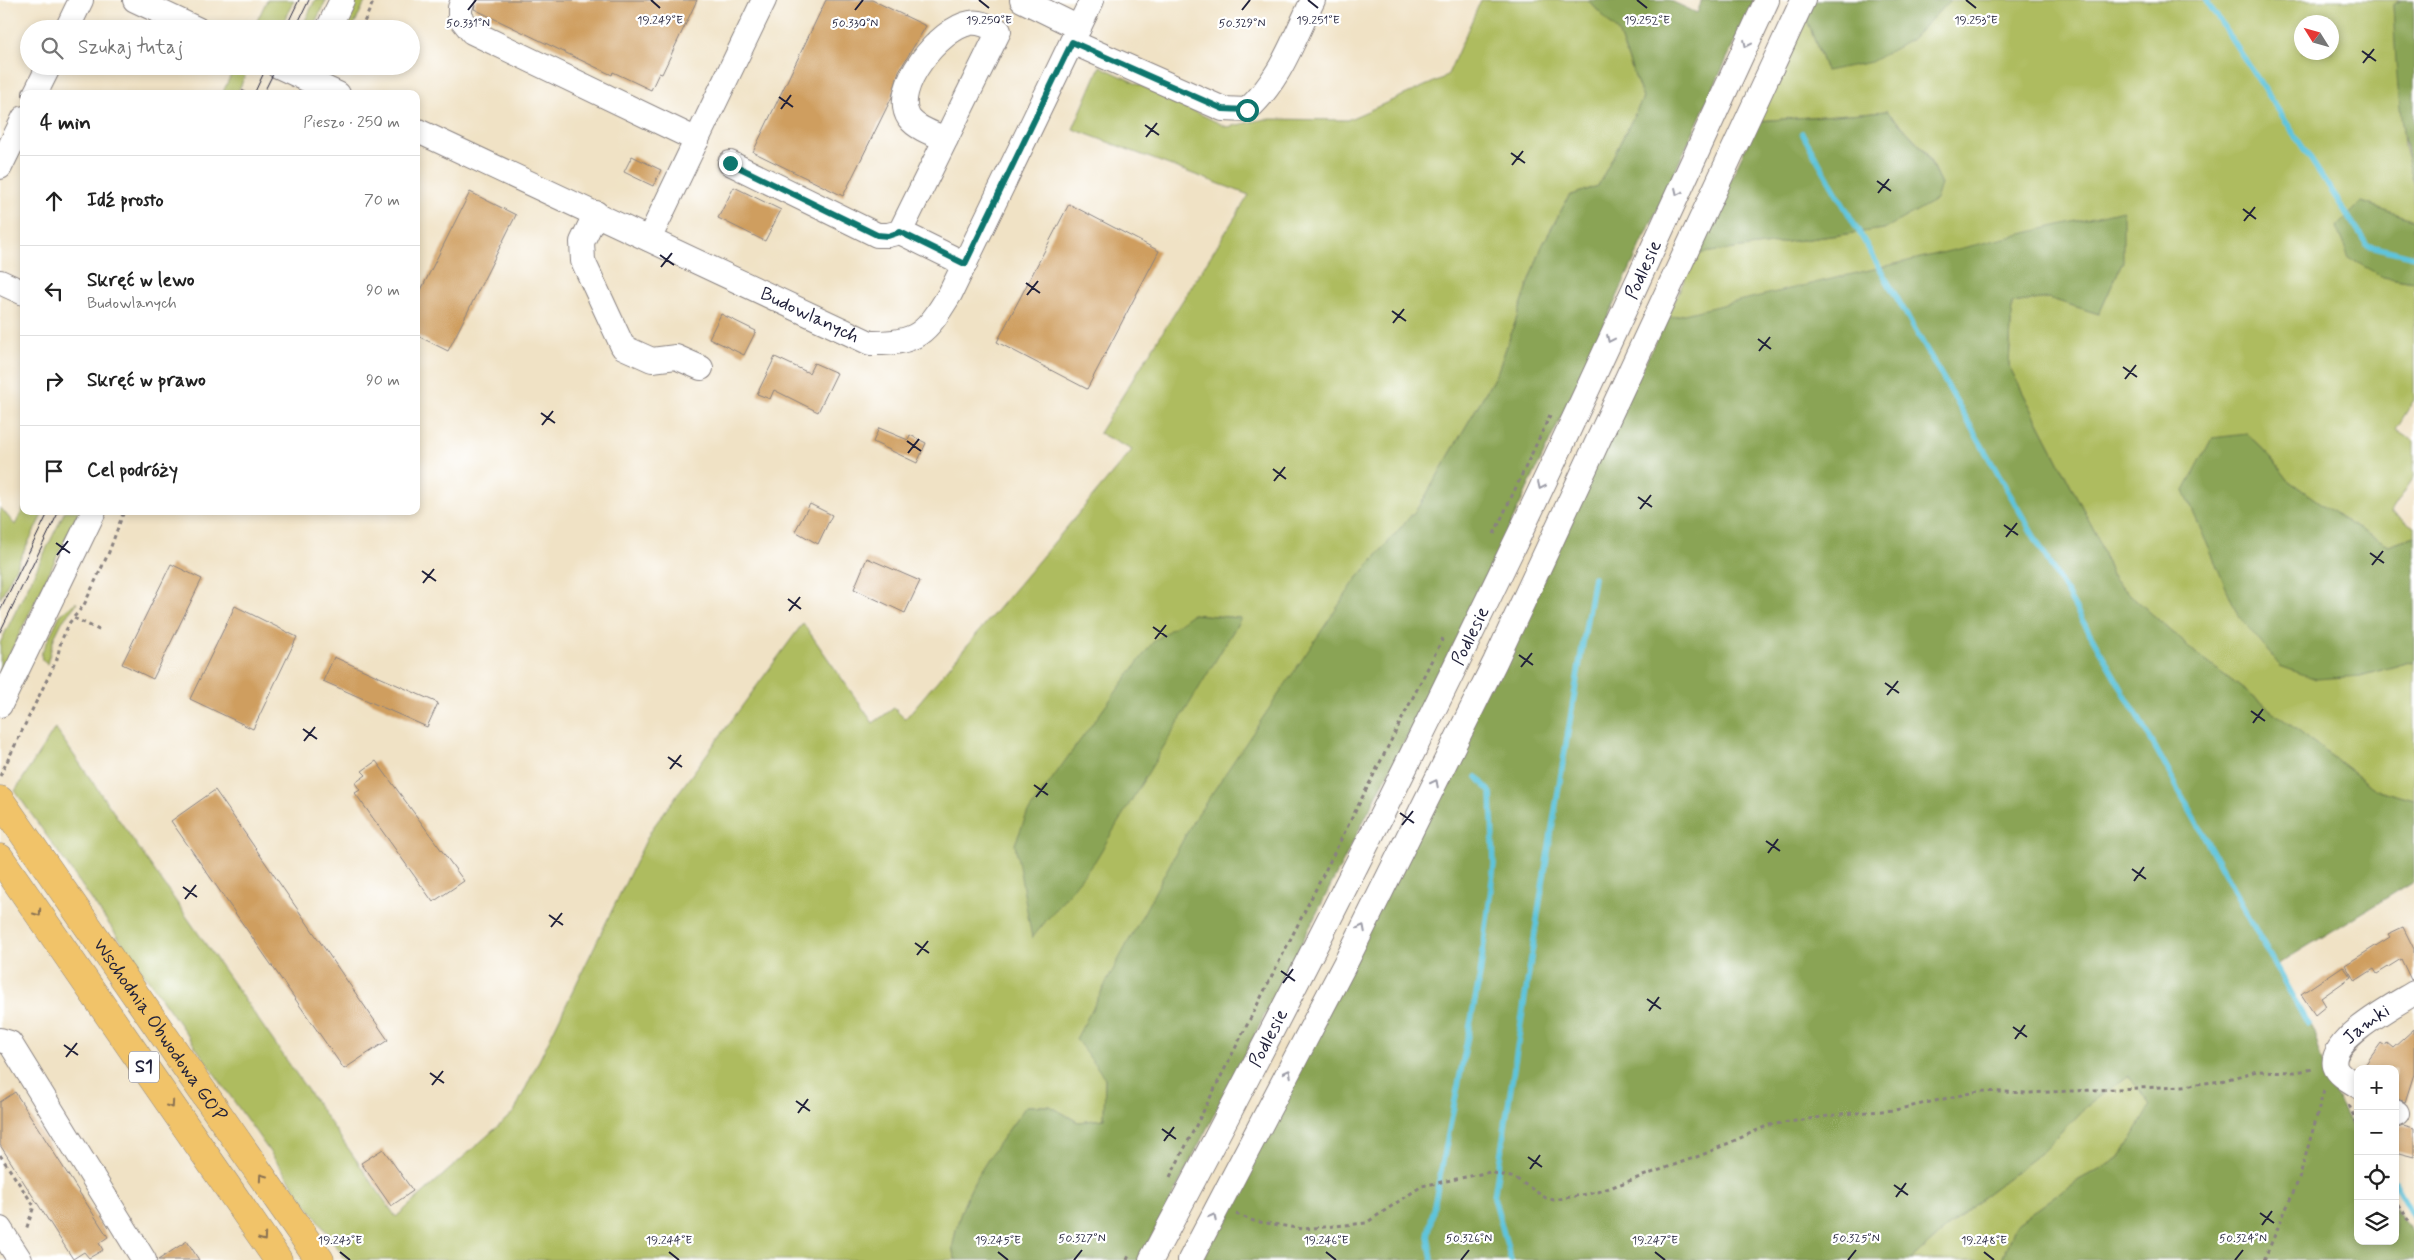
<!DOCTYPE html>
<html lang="pl">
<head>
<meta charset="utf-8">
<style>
	body { margin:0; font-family:Mynerve,sans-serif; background:#f6f6f6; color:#222 }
	.controls { position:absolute; right:15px; bottom:15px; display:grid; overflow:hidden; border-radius:10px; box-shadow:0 2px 8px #0003 }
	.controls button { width:45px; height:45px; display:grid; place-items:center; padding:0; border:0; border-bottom:1px solid #e0e0e0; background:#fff; color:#222; font:25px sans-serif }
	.compass { position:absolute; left:2294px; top:15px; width:45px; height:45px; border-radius:50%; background:#fff; box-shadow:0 2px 8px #0003; rotate:307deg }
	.stop { position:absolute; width:15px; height:15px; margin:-11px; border:4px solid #0f766e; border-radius:50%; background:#fff }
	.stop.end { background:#0f766e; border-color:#fff; box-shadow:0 1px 5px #0008 }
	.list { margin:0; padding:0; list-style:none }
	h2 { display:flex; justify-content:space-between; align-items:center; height:65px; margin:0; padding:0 20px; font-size:21px }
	h2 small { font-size:16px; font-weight:400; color:#767676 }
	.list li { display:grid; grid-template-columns:32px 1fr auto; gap:15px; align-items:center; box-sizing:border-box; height:90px; padding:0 20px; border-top:1px solid #e0e0e0 }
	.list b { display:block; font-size:19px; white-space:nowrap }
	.list p { margin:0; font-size:16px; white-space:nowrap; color:#767676 }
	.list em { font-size:16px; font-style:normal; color:#767676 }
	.icon { flex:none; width:28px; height:28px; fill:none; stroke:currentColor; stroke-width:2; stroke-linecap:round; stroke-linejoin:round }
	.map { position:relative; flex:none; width:2414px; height:1260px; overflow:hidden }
	.search { position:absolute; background:#fff; box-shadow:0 2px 8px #0003; left:20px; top:20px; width:400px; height:55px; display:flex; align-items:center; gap:12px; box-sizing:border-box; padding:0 18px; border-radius:28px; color:#767676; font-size:19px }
	.panel { position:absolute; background:#fff; box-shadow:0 2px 8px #0003; left:20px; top:90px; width:400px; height:425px; border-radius:10px }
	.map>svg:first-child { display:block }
	.green { fill:#aebc5e; stroke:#686f4c; fill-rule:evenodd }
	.forest { fill:#8aa455; stroke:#566348 }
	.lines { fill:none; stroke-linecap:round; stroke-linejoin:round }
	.stream { stroke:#5ec4db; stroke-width:5.5 }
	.building { fill:#cf9e5f }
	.minor-casing { stroke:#898280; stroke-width:26 }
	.highway-casing { stroke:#898280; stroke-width:29 }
	.path { stroke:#898280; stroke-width:3; stroke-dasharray:4 4; stroke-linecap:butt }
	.minor { stroke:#fff; stroke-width:24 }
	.highway { stroke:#f1c369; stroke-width:28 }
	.tram { stroke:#22223b; stroke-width:1 }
	.oneway { stroke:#9c9ca7 }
	.oneway2 { stroke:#8a7252 }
	.route { stroke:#0f766e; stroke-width:6 }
	.ticks { fill:none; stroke:#22223b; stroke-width:2 }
	.labels { text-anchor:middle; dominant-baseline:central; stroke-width:4.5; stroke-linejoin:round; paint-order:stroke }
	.shield { fill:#fff; stroke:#646476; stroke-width:1 }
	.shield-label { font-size:18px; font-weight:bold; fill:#22223b }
	.street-label { font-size:19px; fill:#22223b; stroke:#fff }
	.ticks-label { font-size:12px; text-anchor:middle; fill:#22223b; stroke:#fff; stroke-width:4.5; stroke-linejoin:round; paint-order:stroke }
</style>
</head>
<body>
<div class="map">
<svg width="2414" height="1260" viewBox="0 0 2414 1260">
	<rect width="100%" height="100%" fill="#fff"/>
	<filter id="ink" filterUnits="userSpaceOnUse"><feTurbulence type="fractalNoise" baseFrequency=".02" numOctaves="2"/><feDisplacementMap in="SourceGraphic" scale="10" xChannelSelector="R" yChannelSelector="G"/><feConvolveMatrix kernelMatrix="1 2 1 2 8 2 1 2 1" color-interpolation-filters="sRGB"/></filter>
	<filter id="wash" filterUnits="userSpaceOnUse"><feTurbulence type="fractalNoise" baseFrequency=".0096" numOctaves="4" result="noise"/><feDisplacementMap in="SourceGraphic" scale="20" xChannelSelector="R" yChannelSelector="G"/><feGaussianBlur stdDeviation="1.12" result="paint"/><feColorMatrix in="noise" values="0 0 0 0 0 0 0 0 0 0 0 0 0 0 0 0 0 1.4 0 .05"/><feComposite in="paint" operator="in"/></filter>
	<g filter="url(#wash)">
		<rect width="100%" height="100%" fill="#f0e2c5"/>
		<!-- green -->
		<path class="green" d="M267,0H294L280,29H253Z
			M315,0H326L312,29H301Z
			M357,0H366L352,29H343Z
			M1481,0H1588L1618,32L1643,98L1598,186L1569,196L1542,246L1498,371L1421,504L1355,581L1105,1078L1104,1119L1078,1122L1050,1106H1026C998,1145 967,1182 956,1230C954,1242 950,1249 956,1260H346L15,791L55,728L396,1217L514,1112L651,830L803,623L873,723L894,708L905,719L1132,450L1099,433L1249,195L1073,129L1100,66L1227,127L1266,119L1347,120L1441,79L1448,74ZM1192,614L1241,618L1211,667Z
			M1950,0H2401L2393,5L2404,147L2414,183V220L2362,202L2383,277L2414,282V400L2396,429L2414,441V477L2391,512L2414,527V536L2389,545L2350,524L2289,481L2270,456L2247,434L2184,491L2206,538L2360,676L2414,661V800L2375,789L2199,656L2114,580L2096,534L2009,366L2012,303L2048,298L2099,314L2123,261L1667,318L1696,254L1884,229L1941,184L1925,150L1887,111L1758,121L1806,17L1826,71L1912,39ZM2302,22H2332V52H2302Z
			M235,66L248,69L237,94H222Z
			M0,507L15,525L24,507V511H44L0,599Z
			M65,511H79L0,674V643Z
			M75,603H77L62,622L54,638L47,664L42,660L41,654L60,615Z
			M2129,1074L2151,1106L2120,1158L2075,1182L2014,1226L2002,1260H1911L1976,1202L2044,1150L2086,1107Z"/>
		<!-- forest -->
		<path class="forest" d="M1588,0H1669L1697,13L1702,0H1754L1588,360L1459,634L1140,1260H956C950,1249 954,1242 956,1230C967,1182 998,1145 1026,1106H1050L1078,1122L1104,1119L1105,1078L1076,1039L1192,823L1355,581L1421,504L1498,371L1542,246L1569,196L1598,186L1643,98L1618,32Z
			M1814,0H1950L1912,39L1871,62L1826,71L1806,17Z
			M2401,0H2414V183C2398,125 2396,65 2393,4Z
			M1887,111L1924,150L1941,184L1936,200L1884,229L1696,254L1758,121Z
			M2362,202L2414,220V282L2383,277L2349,258L2336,227Z
			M2123,210V261L2099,314L2048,298L2012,303L2009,366L2096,534L2114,580L2199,656L2375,789L2414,800V881L2275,966L2314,1033L2330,1084L2358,1136V1241H2395V1207L2402,1219L2414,1233V1260H2002L2014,1226L2075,1182L2120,1158L2150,1106L2128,1075L2086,1107L2044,1150L1976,1202L1911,1260H1203L1667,318Z
			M2247,434L2270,456L2289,481L2350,524L2389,545L2414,536V661L2360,676L2316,679L2280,666L2238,615L2184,491L2212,438Z
			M1192,614L1241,618L1095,861L1032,938L1015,844L1027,814L1070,754L1153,642Z"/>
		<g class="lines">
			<!-- stream -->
			<path class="stream" d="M2206,0L2367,245L2414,257
				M1802,133L2150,738L2308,1025
				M2395,1183L2414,1217
				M1432,1260L1428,1236L1480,975L1494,865L1491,793L1477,777
				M1511,1260L1494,1197L1541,894L1594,577"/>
		</g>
		<g id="blocks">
			<!-- building -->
			<path class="building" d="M476,0H697L662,74L659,73L651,90L613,72L612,75L474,9Z
				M826,0H872L926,26L899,71L892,97L843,196L753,152Z
				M632,156L661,170L653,186L624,172Z
				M734,187L781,210L765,241L718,218Z
				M470,192L516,215L448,351L416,335V300Z
				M1069,204L1159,251L1087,389L997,342Z
				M721,314L756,331L744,355L709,338Z
				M775,357L809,373L814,363L837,373L818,412L774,390L770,399L757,394Z
				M879,428L908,440L910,435L926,443L917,463L873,442Z
				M810,504L832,515L818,544L795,531Z
				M867,558L920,581L905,613L854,589Z
				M171,564L202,579L153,679L122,664Z
				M235,606L297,637L253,729L190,699Z
				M334,657L438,703L427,727L323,681Z
				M376,761L464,881L433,902L355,793L360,790L355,783L366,775L362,771Z
				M215,790L388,1040L344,1069L171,821Z
				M2403,927L2414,949V979L2411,980L2401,959L2377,974L2374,969L2355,981L2345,965L2390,937L2388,934Z
				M2343,966L2351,977L2321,998L2326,1006L2315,1015L2301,994Z
				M2414,1029V1074L2405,1102L2395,1098V1069H2362L2381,1043L2385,1046L2387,1043L2393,1048Z
				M15,1092L108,1237L99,1243L103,1250L89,1258L84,1252L73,1259L0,1145V1102Z
				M2403,1125L2414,1128V1157L2395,1152V1137L2398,1127Z
				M383,1149L413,1191L391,1206L361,1163Z
				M187,1241L199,1260H158Z"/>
		</g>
	</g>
	<g filter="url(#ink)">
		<use href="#blocks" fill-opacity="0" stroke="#898280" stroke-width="1"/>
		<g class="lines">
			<defs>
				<g id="minor">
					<path d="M135,0L197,29"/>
					<path d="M463,0L460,8V17L472,32L697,140"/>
					<path d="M1022,0L1079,28"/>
					<path d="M67,29L81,0"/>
					<path d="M328,29L342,0"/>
					<path d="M1072,42L1223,109L1247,110C1280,81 1294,38 1313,0"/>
					<path d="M278,66L338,94"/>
					<path d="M35,94L49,66"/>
					<path id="s1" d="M416,130L870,343C918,344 926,333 950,294L1092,0"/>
					<path d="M730,163L877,235H888L900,232L999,31C990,27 981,21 970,23C940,28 890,89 909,118C917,129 934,134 946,139"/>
					<path d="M0,167L24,118"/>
					<path d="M596,213L582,242L583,261L623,347L652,360L676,357L701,368"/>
					<path d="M900,232L965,264"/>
					<path d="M649,239L764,0"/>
					<path d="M0,282L24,293"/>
					<path d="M0,705L94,511"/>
					<path d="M0,1040L10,1043L144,1260"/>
					<path id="s2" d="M2358,1086C2350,1081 2338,1075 2335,1066C2328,1040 2396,1004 2414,993"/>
					<path d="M2395,1112L2397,1113"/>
					<path d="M0,1229L20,1260"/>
					<path id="s3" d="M1151,1260C1280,1020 1403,776 1521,531C1605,355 1685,177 1767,0"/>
					<path d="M1190,1260L1348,958L1495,662L1803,0"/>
				</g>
				<g id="highway">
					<path id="s4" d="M0,800L320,1260"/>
					<path d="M0,858L278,1260"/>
				</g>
			</defs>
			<!-- minor casing -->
			<use href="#minor" class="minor-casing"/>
			<!-- highway casing -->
			<use href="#highway" class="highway-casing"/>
			<!-- path -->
			<path class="path" d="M361,29L374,0
				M242,94L245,88
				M1494,534L1550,415
				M74,618L101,631
				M0,776L57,659L61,641L70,622L84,605L109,552L124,511
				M2349,1105L2358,1126
				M0,1155L34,1206L26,1230
				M1170,1177L1443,638
				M2395,1197L2409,1222
				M1236,1214L1254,1221L1303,1229L1366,1223L1422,1186L1490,1172L1515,1178L1546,1198L1554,1200L1598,1192L1702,1155L1769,1125L1842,1114L1895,1110L1979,1091L2027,1093L2183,1086L2221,1081L2257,1071L2295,1072L2315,1069
				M1127,1260L1130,1253
				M2264,1260L2299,1179L2325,1087"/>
			<!-- minor -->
			<use href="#minor" class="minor"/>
			<!-- highway -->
			<use href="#highway" class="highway"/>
			<!-- tram -->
			<path class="tram" d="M285,29L299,0
				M295,29L309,0
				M254,94L267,66
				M263,94L277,66
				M0,611L49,511
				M0,632L59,511"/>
		</g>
		<!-- one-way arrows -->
		<defs><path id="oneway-chevron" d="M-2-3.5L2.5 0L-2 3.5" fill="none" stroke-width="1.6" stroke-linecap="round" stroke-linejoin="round" transform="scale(1.25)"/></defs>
		<g class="oneway">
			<use href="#oneway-chevron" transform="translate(1747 44) rotate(115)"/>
			<use href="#oneway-chevron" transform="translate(1678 192) rotate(115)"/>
			<use href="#oneway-chevron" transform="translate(1610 339) rotate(115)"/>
			<use href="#oneway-chevron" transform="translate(1541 486) rotate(115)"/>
			<use href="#oneway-chevron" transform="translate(1435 783) rotate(-63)"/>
			<use href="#oneway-chevron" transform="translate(1362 928) rotate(-63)"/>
			<use href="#oneway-chevron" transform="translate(1288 1073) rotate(-63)"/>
			<use href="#oneway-chevron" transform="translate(1213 1217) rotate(-62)"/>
		</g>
		<g class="oneway2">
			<use href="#oneway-chevron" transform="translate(38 913) rotate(55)"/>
			<use href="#oneway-chevron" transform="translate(171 1105) rotate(55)"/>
			<use href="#oneway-chevron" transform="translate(262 1177) rotate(-125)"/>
			<use href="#oneway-chevron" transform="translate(263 1238) rotate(55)"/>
		</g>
	</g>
	<g class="lines" filter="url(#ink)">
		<!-- route -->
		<path class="route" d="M730,163L877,235L888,236L900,232L965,264L1072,42L1223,109L1247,110"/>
	</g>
	<!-- ticks -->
	<path class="ticks" d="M651,0L660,8M979,0L989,8M1308,0L1318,8M1637,0L1647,8M1966,0L1976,8M468,10L476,0M855,10L863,0M1242,10L1250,0M2362,51L2376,61M2363,63L2374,49M779,97L793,107M781,109L791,95M1145,125L1159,135M1146,137L1157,123M1511,153L1525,163M1512,165L1523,151M1877,181L1891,191M1878,193L1889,179M2243,209L2256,219M2244,221L2255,207M660,255L674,265M661,267L672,253M1026,283L1040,293M1027,295L1038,281M1392,311L1406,321M1393,323L1404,309M1758,339L1771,349M1759,351L1770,337M2123,367L2137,377M2125,379L2136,365M541,413L555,423M542,425L553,411M907,441L921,451M908,453L919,439M1273,469L1286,479M1274,481L1285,467M1638,497L1652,507M1640,509L1651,495M2004,525L2018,535M2006,537L2017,523M56,543L70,553M2370,553L2384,563M57,555L68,541M2372,565L2383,551M422,571L436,581M423,583L434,569M788,599L801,609M789,611L800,597M1153,627L1167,637M1155,639L1166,625M1519,655L1533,665M1521,667L1532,653M1885,683L1899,693M1887,695L1898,681M2251,711L2265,721M2253,723L2263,709M303,729L317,739M304,741L315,727M668,757L682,767M670,769L681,755M1034,785L1048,795M1036,797L1047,783M1400,813L1414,823M1402,825L1413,811M1766,841L1780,851M1768,853L1778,839M2132,869L2146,879M2134,881L2144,867M183,887L197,897M185,899L196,885M549,915L563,925M551,927L562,913M915,943L929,953M917,955L928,941M1281,971L1295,981M1283,983L1293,969M1647,999L1661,1009M1649,1011L1659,997M2013,1027L2027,1037M2015,1039L2025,1025M64,1045L78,1055M66,1057L77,1043M430,1073L444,1083M432,1085L443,1071M796,1101L810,1111M798,1113L808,1099M1162,1129L1176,1139M1164,1141L1174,1127M1528,1157L1542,1167M1530,1169L1540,1155M1894,1185L1908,1195M1896,1197L1906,1183M2260,1213L2274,1223M2262,1225L2272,1211M340,1252L350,1260M669,1252L679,1260M998,1252L1008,1260M1326,1252L1336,1260M1655,1252L1665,1260M1984,1252L1994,1260M1074,1260L1082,1250M1461,1260L1469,1250M1848,1260L1856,1250M2235,1260L2243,1250"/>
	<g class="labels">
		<!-- shield labels -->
		<rect class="shield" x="129" y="1051.5" width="30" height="31" rx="4"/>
		<g class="shield-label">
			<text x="144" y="1067">S1</text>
		</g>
		<!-- street labels -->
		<g class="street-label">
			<text stroke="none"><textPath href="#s3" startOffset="1106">Podlesie</textPath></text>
			<text stroke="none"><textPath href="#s1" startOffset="435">Budowlanych</textPath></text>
			<text stroke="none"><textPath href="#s3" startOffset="701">Podlesie</textPath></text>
			<text stroke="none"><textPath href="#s2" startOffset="86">Jamki</textPath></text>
			<text stroke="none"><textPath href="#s4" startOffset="280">Wschodnia Obwodowa GOP</textPath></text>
			<text stroke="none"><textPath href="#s3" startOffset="251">Podlesie</textPath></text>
		</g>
	</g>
	<g class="ticks-label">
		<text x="660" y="24">19.249°E</text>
		<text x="989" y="24">19.250°E</text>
		<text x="1318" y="24">19.251°E</text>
		<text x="1647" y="24">19.252°E</text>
		<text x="1976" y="24">19.253°E</text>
		<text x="468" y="27">50.331°N</text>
		<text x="855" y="27">50.330°N</text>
		<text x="1242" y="27">50.329°N</text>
		<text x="1082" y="1242">50.327°N</text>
		<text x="1469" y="1242">50.326°N</text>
		<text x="1856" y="1242">50.325°N</text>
		<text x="2243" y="1242">50.324°N</text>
		<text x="340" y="1244">19.243°E</text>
		<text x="669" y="1244">19.244°E</text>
		<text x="998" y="1244">19.245°E</text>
		<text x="1326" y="1244">19.246°E</text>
		<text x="1655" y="1244">19.247°E</text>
		<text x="1984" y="1244">19.248°E</text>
	</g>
</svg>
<div class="controls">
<button>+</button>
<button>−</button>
<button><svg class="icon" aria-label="locate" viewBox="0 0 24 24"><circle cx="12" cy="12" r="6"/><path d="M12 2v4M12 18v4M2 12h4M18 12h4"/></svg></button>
<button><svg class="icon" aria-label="layers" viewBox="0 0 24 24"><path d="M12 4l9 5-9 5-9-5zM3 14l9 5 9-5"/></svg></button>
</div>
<svg class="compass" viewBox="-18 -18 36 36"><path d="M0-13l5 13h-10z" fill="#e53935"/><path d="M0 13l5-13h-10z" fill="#767676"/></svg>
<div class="stop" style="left:1247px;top:110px"></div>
<div class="stop end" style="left:730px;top:163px"></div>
<div class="search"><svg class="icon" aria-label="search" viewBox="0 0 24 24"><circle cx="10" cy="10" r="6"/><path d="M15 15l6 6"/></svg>Szukaj tutaj</div>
<section class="panel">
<h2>4 min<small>Pieszo · 250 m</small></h2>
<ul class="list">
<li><svg class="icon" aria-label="ahead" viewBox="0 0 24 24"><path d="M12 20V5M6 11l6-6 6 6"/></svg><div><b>Idź prosto</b></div><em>70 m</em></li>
<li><svg class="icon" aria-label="left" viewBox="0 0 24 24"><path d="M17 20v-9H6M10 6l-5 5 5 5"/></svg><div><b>Skręć w lewo</b><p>Budowlanych</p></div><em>90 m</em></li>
<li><svg class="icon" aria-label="right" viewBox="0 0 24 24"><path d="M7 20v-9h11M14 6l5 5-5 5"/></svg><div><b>Skręć w prawo</b></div><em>90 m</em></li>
<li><svg class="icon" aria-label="arrive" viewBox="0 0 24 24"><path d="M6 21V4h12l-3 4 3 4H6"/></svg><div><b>Cel podróży</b></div></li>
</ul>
</section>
</div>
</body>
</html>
